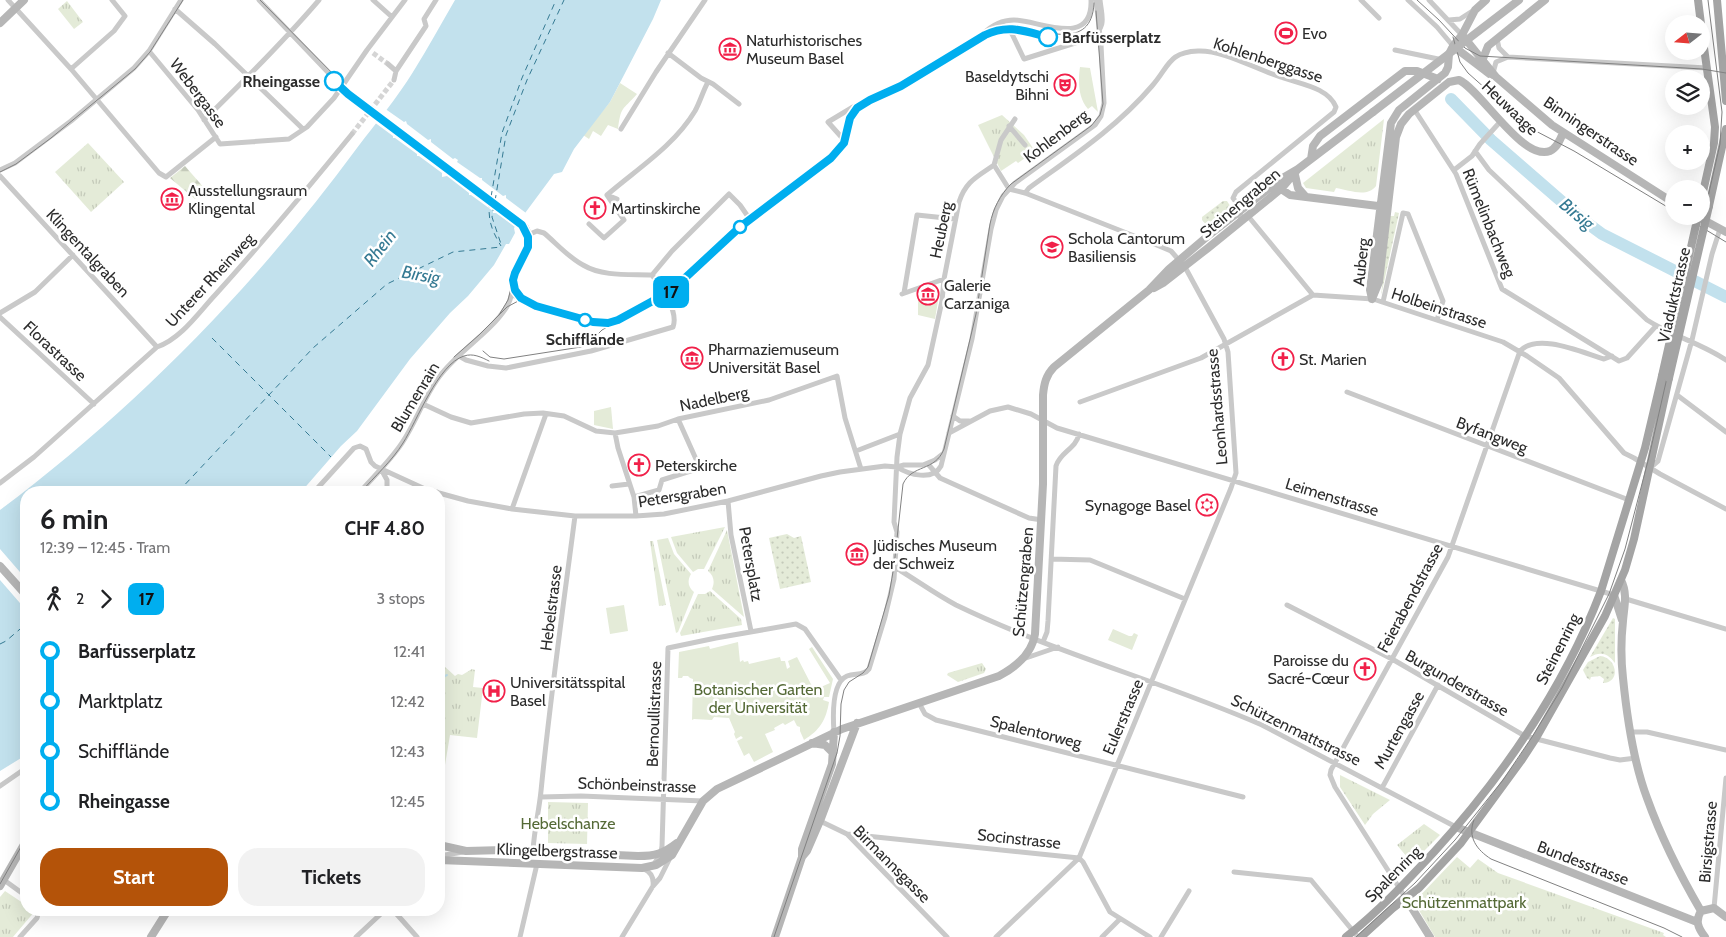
<!DOCTYPE html>
<meta charset="utf-8">
<style>
body{margin:0;font-family:Cabin,sans-serif;background:#f2f2f2;color:#202124;height:100vh;display:flex;flex-direction:column;font-size:19px;white-space:nowrap}
*{box-sizing:border-box;margin:0}
p{font-size:16px;color:#757577}
.icon{flex:none;width:28px;height:28px;fill:none;stroke:currentColor;stroke-width:2;stroke-linecap:round;stroke-linejoin:round}
.map{position:relative;flex:1;overflow:hidden}
.panel{position:absolute;left:20px;top:486px;width:425px;height:430px;display:flex;flex-direction:column;background:#fff;border-radius:20px;box-shadow:0 5px 20px #0002}
.panel>*{flex:none}
.badge{padding:0 10px;border-radius:8px;font-size:18px;line-height:32px}
.needle{width:32px;rotate:253deg}
.tools{position:absolute;left:1665px;top:15px;display:grid;gap:10px}
.tools a{display:grid;place-items:center;width:45px;height:45px;border-radius:50%;background:#fff;box-shadow:0 5px 20px #0002;font-size:25px}
.map>.badge{position:absolute;translate:-50% -50%;box-shadow:0 0 0 2px #fff}
.legs{display:flex;align-items:center;gap:8px;height:55px;padding:0 20px;font-size:16px}
.legs p{margin-inline-start:auto}
.head{display:flex;align-items:center;justify-content:space-between;height:85px;padding:0 20px}
h1{font-size:28px;font-weight:700;line-height:38px}
.action{display:flex;gap:10px;margin-top:auto;padding:10px 20px}
.action a{flex:1;height:58px;border-radius:20px;background:#b45309;color:#fff;font-size:20px;font-weight:700;line-height:58px;text-align:center}
.action a+a{background:#f2f2f2;color:#202124}
ul{padding:0 20px;list-style:none}
li{display:flex;align-items:center;gap:18px;height:50px;font-size:19px}
li i{display:grid;place-items:center;width:8px;height:100%;margin:0 6px;background:currentColor}
li i::after{content:'';width:12px;height:12px;margin:-6px;border:4px solid;border-radius:50%;background:#fff}
li p{margin-inline-start:auto}
li:first-child i{background:linear-gradient(#0000 50%,currentColor 0)}
li:last-child i{background:linear-gradient(currentColor 50%,#0000 0)}
.map>svg:first-child{display:block}
.grass{fill:url(#grass-dots)}
.forest{fill:url(#forest-firs)}
.park{fill:url(#park-tufts)}
.garden{fill:#e4ebd8}
.water{fill:#c2e1ed}
.pier{fill:#fff}
.lines{fill:none;stroke-linecap:round;stroke-linejoin:round}
.stream{stroke:#c2e1ed;stroke-width:2}
.river{stroke:#c2e1ed;stroke-width:12}
.ferry{stroke:#357a93;stroke-width:1;stroke-dasharray:6 5;stroke-linecap:butt}
.street-tunnel{stroke:#d5d5d5;stroke-width:5;stroke-dasharray:5 2.5;stroke-linecap:butt}
.street{stroke:#c9c9c9;stroke-width:5}
.secondary{stroke:#b6b6b6;stroke-width:8}
.primary{stroke:#a4a4a4;stroke-width:8}
.tram{stroke:#818181;stroke-width:1}
.street-bridge{stroke:#c9c9c9;stroke-width:5}
.secondary-bridge{stroke:#b6b6b6;stroke-width:8}
.primary-bridge{stroke:#a4a4a4;stroke-width:8}
.line-1-casing{stroke:#fff;stroke-width:11}
.line-1{stroke:#00aeef;stroke-width:8}
.stop-1-dot{fill:#fff;stroke:#00aeef;stroke-width:2.5}
.labels{text-anchor:middle;dominant-baseline:central;stroke-width:5;stroke-linejoin:round;paint-order:stroke}
.poi-label{font-size:16px;fill:#2c2c2c;stroke:#fff;text-anchor:start}
.stop-label{font-size:16px;font-weight:bold;fill:#2c2c2c;stroke:#fff;text-anchor:start}
.street-label{font-size:16px;fill:#2c2c2c;stroke:#fff}
.park-label{font-size:16px;fill:#556a37;stroke:#fff}
.water-label{font-size:18px;font-style:italic;fill:#357a93;stroke:#fff}
</style>
<div class="map">
<svg width="1726" height="937" viewBox="0 0 1726 937">
<defs>
<pattern id="grass-dots" width="8" height="8" patternUnits="userSpaceOnUse" patternTransform="scale(1.25)"><rect width="8" height="8" fill="#e4ebd8"/><path d="M2 2h.1M6 6h.1" fill="none" stroke="#c4caba" stroke-width="1.8" stroke-linecap="round"/></pattern>
<pattern id="forest-firs" width="22" height="20" patternUnits="userSpaceOnUse" patternTransform="scale(1.25)"><rect width="22" height="20" fill="#e4ebd8"/><path d="M5 1l3.5 6h-7zM16 11l3.5 6h-7z" fill="#c4caba"/></pattern>
<pattern id="park-tufts" width="24" height="20" patternUnits="userSpaceOnUse" patternTransform="scale(1.25)"><rect width="24" height="20" fill="#e4ebd8"/><path d="M3 7l-1-3M5 7V3M7 7l1-3M15 17l-1-3M17 17v-4M19 17l1-3" fill="none" stroke="#c4caba"/></pattern>
</defs>
<rect width="100%" height="100%" fill="#fff"/>
<path class="grass" d="M1223 201H1227L1232 209 1209 228 1202 220V217Z
M1395 212 1399 213 1381 296 1390 216H1394Z
M787 534 794 538 801 536 811 582 780 589 769 538Z
M1613 618 1615 619V663C1608 653 1600 651 1590 657Z
M1600 656C1616 657 1622 682 1603 683L1604 679 1600 676 1591 677 1590 680 1587 678 1583 670 1588 662Z"/>
<path class="forest" d="M185 166 205 189 195 199 170 178Z"/>
<path class="park" d="M67 1 83 22 74 29 58 9Z
M1002 115 1024 135 1035 151 1018 163 1016 161 1001 171 978 125Z
M1384 119 1376 186C1367 198 1349 190 1336 188L1334 192 1306 188 1303 183Z
M88 143 124 182 91 212 55 172Z
M725 527 704 569H698L693 572 677 553 671 537Z
M727 530 744 617 712 589C715 582 714 576 708 571Z
M668 538 674 554 691 574C687 581 688 587 694 592L678 632 676 633 657 540Z
M650 541H653L666 605 659 606Z
M710 591 741 619 742 625 681 636 680 633 698 594H705Z
M982 663 986 669 984 673 958 682 947 675 948 673Z
M439 664 443 665 455 676 458 674 462 675 472 669 475 670 473 687 483 688 477 738 450 735 439 801Z
M1340 775 1390 800 1373 814 1365 825 1340 787Z
M548 802 588 803 587 844 548 843Z
M1424 824 1440 835 1412 863 1397 845Z
M1457 857 1470 868 1478 859 1498 873 1664 933 1663 935 1666 937H1435L1414 902Z
M5 891 26 905V910L35 911 13 937H0V897Z"/>
<path class="garden" d="M1080 67 1090 68 1098 112 1092 106 1088 109C1078 98 1078 80 1080 67Z
M620 83 637 94C622 111 621 106 618 129L608 125 601 136 593 131 589 139 583 135 610 102Z
M918 298 938 301 935 319 918 315Z
M611 407 613 429 594 425V411Z
M624 605 628 631 610 634 606 608Z
M1113 629 1129 636H1132L1134 633 1138 635 1132 650 1108 640Z
M738 642 740 662 743 660 744 662 748 661 749 664 780 657 781 661H785L787 669 790 667 788 661 797 657 814 690 830 683 809 649 812 647 833 679 829 697H824L823 700 829 702C826 720 820 730 804 740L800 731V727L797 726 794 720 785 725 783 723 774 728 775 730 765 734 773 752 754 762 749 753 744 756 737 741 743 738 741 736 736 739 734 734 735 732 729 718 714 717 712 720 694 719 692 720 693 679 690 678 688 676H683L682 678H678L679 652 709 646 710 649Z"/>
<path class="water" d="M455 0H661L653 19 610 102 574 149 562 172 554 174 514 228 515 233 509 244H506L494 265 468 296 450 313 410 359 357 431 341 446 301 492H26V755L0 771V510C136 408 257 284 357 148 376 123 397 98 413 72 428 48 441 24 455 0Z"/>
<path class="pier" d="M384 108 404 122 406 121 407 124 428 140 431 139V142L453 159 455 158 458 160 457 162 480 178H482V180L503 196 506 195V198L526 213 515 227 496 213H493V211L471 195H469V193L447 176 442 177V173L419 156H417V154L395 138H393V136L374 122Z
M0 549 26 579V610L0 580Z"/>
<g class="lines">
<path class="stream" d="M439 679 447 675"/>
<path class="river" d="M1451 99 1491 140 1583 220 1602 234 1726 297"/>
<path class="ferry" d="M491 197 502 133 522 78 556 0
M490 201C487 219 492 231 501 246
M495 201 506 135 527 80 564 0
M494 205 492 217 502 247
M212 338 331 457
M178 492 313 348 387 284 453 252 501 247
M0 644 6 641 26 624"/>
<path class="street-tunnel" d="M373 53 388 64
M352 134 394 80"/>
<path class="street" d="M8 0 71 69 159 173 166 177 216 137
M259 0 342 87 368 108
M373 0 392 17
M1361 0 1379 18
M1408 0 1437 27 1453 46
M1429 0 1462 35
M175 9 215 44 303 129
M1449 20 1460 19 1474 10
M983 34 1009 31 1012 34 1024 59 1091 38C1107 26 1102 18 1100 0
M1497 39 1499 48 1508 57
M1395 50 1443 60
M149 51 198 110 220 144 289 139 307 127 334 98 367 50 405 0
M668 53 701 78 713 84 739 104
M388 64 396 71
M71 69 114 31 125 16 112 0
M1493 73 1496 62 1508 57 1707 68
M394 80 396 71 426 26 424 19 436 0
M1414 109 1456 174 1502 289 1619 361 1627 358 1656 326
M204 120C244 81 283 42 319 0
M1009 126 1025 145
M621 129 656 72 705 0
M844 140 828 122 853 107 904 83 983 34C991 26 1001 20 1014 20 1038 20 1093 49 1091 0
M1475 151 1489 170 1647 320C1672 336 1701 343 1726 360
M0 170 15 163 71 121 134 68 149 51 181 0
M1454 170 1472 156 1480 144 1500 122
M0 176 157 347
M1009 189 994 165 1001 140 1015 119
M1025 193 1029 188C1073 156 1116 128 1152 86 1169 67 1168 52 1198 51 1224 50 1255 69 1281 77 1299 84 1328 87 1336 107L1334 112 1236 192 1233 198 1241 209 1240 222
M607 195C637 169 674 146 695 111 700 102 703 91 708 82
M607 195 617 199
M1248 216 1313 295
M589 224 604 238 624 220 607 195
M530 234 537 231 544 233C556 243 568 257 583 265 603 277 630 274 652 275
M652 275 672 251 729 194 740 205 749 218 819 167 834 153 844 140 848 119 855 107
M904 293 917 215 955 219
M902 294 944 279
M512 295C535 304 590 325 614 320 632 316 650 303 666 293
M1383 302 1403 213 1408 214 1443 301 1437 320
M0 313 35 292 73 255
M0 317 94 404
M459 356 466 360 488 366 506 368 591 351 673 327C679 311 661 287 652 275
M1347 392 1629 500
M1677 395 1726 432
M1080 402 1201 358 1313 295 1373 299 1503 342 1527 356 1559 378 1624 453 1634 458 1660 474 1726 509
M423 404 451 417 471 423 524 414 543 413 564 416 596 431 615 433 658 426 678 419 769 400 837 376 845 418 861 469
M953 416 960 421H969
M615 433 618 448 634 497
M949 433 990 411 1008 407 1031 414 1057 428 1614 595
M856 451 900 434
M928 464 940 478 1029 518 1042 520
M897 467C909 475 933 481 941 466L972 339 991 229 996 210 1003 196 1015 183 1095 125 1101 116 1104 103 1101 45 1096 0
M1650 468 1658 461 1692 340 1712 254 1720 229
M381 469 387 480V492
M0 483 34 457 157 347C181 339 199 312 216 294 263 242 308 188 352 134
M612 486 629 484
M314 492 354 448 360 446 366 449 371 462 375 466 425 489 437 492
M360 492C374 476 390 461 402 443 416 422 424 397 439 377 458 351 488 335 506 308 514 297 512 281 519 269 526 253 537 240 524 224
M439 493 468 501 512 509 575 516H636L664 514 728 501 821 476 840 472 885 466 897 467 904 465H923L935 460 944 453
M728 501 731 535 751 631
M512 509 546 414
M636 516 634 497 659 490 662 480 700 468 678 419
M1051 559 1090 560 1185 599
M895 566 901 571C919 582 937 595 956 605 1055 653 1161 681 1262 725L1456 827
M1626 599 1726 629
M1287 605 1392 659 1525 736 1610 758 1620 760 1636 758
M1043 642 1047 632 1048 621 1056 466C1060 452 1076 449 1079 434
M1023 659 1058 647
M919 703 925 714 936 720 1243 797
M834 732C833 718 831 683 847 676 855 673 864 676 869 669L885 617 894 579 897 532 894 522 897 457 900 434 910 398 928 365 942 301 944 279 959 202C966 181 977 177 994 165
M1631 732H1647L1726 750
M0 786 26 768
M1382 788 1438 685
M541 797 581 796 703 801
M818 820 847 834 947 937
M847 834 1079 858 1083 862 1110 912 1150 937
M533 851C534 831 539 811 541 791 550 699 563 608 575 516
M439 856 463 852
M654 864 661 853 662 846 668 648 716 638 796 624 805 629 841 680
M644 869C651 872 654 878 653 886
M1234 872 1311 880 1358 937
M4 880 26 896
M1405 897 1335 787 1330 775 1331 770 1448 557 1520 351C1538 332 1583 353 1604 359L1612 356
M1714 908 1726 778
M393 910 417 937
M20 937 37 918 39 910
M356 937 385 910
M520 937 537 864
M622 937 653 886 660 878 671 856
M996 937 1079 858 1231 488 1236 473 1228 352 1224 339 1185 267 1171 251 1152 243 1025 193 1009 189
M1102 937 1120 919
M1161 937 1189 891"/>
<path class="secondary" d="M0 23 24 0
M1463 36 1496 77 1552 125 1674 203
M1453 46 1491 75
M1482 61 1488 46 1545 0
M1311 159 1313 146 1320 136 1405 71H1417L1438 79
M1295 175 1298 188 1305 196
M1281 185 1284 191 1290 195 1386 207
M1700 218 1726 232
M1154 288 1163 283 1208 248 1282 188 1298 169 1373 112
M1372 299 1379 282 1396 137 1401 124 1409 114 1449 82 1459 80C1481 90 1523 162 1550 151 1557 148 1560 140 1563 133
M1372 299 1370 290 1391 123 1399 110 1445 73 1448 67 1449 54 1453 46 1462 35 1475 10 1486 0
M0 566 26 595
M1621 580C1628 594 1624 607 1623 621 1621 639 1621 660 1623 678 1627 718 1633 761 1647 798 1661 837 1680 875 1701 911
M1614 595 1622 620
M812 743 825 745 833 753
M1456 827 1697 922
M439 845 466 851 504 850 638 856C655 856 663 854 677 843
M802 857 807 851 820 821 857 723
M439 860 642 868 656 865 672 855 703 801 717 789 842 729 999 676C1016 667 1032 653 1035 634L1043 484V395C1044 384 1046 375 1054 367L1149 290 1169 269 1209 235 1281 179 1298 169
M0 886 26 841
M1405 897 1430 937
M151 937 168 910
M775 937 802 857V849L832 764 834 732
M1705 937C1698 928 1695 921 1701 911L1714 908 1726 917"/>
<path class="primary" d="M1698 0 1701 24
M1717 0 1726 101
M1701 26 1715 127 1714 143 1701 201
M1709 206 1726 129
M1346 937C1378 912 1406 882 1434 852 1503 776 1564 688 1601 591L1645 448 1662 376
M1361 937 1393 908 1419 888 1461 843 1521 761 1536 738 1605 616 1625 570 1634 539 1669 378"/>
<path class="tram" d="M260 0 350 91 527 224C544 253 502 275 522 294 531 304 552 306 564 310 577 314 591 320 605 319 617 319 626 313 637 308 649 301 661 296 672 287 699 265 720 238 747 217 776 194 812 175 837 148 848 136 841 118 854 107 868 95 888 90 905 81 935 65 962 44 992 28 999 26 1005 25 1012 26 1041 29 1092 53 1094 3
M1417 0 1439 20 1465 48 1480 56 1702 69 1726 73
M1453 37 1460 62 1468 73 1530 128 1574 151 1674 211
M0 172 16 164 51 138 135 69 150 52 183 0
M1683 216 1726 242
M499 315 508 300 514 276
M483 351 490 357 504 359 581 347 589 343 602 330 618 321
M454 357 479 335 507 307 520 300 532 301
M361 492C375 476 392 461 403 443 417 421 438 364 464 356 473 353 481 357 489 361
M1474 820C1467 837 1477 850 1491 859L1664 928 1682 937
M0 884 26 838
M774 937 837 753 840 736 841 704 844 690 849 682 863 673 868 667 889 595 894 566 903 484C912 464 935 472 944 449L976 314 990 224C993 209 1000 195 1011 184L1091 126 1100 115 1103 104 1096 11
M1356 937 1415 883 1455 840 1503 780 1532 737 1562 688 1609 594 1625 549 1649 457 1720 144 1722 112 1708 0"/>
<path class="street-bridge" d="M368 108 524 224"/>
<path class="secondary-bridge" d="M1373 112 1519 0"/>
<path class="primary-bridge" d="M1662 376 1698 216
M1669 378 1709 206"/>
</g>
<g class="lines">
<g class="line-1-casing">
<path id="line-1" d="M334 81 348 94 522 225 528 237V247L515 273 513 280 515 290 521 298 536 306 593 322 608 323 618 320 671 291 740 227 831 158 844 143 850 118 857 108 870 100 901 86 985 35C1008 24 1024 31 1048 37"/>
</g>
<use href="#line-1" class="line-1"/>
</g>
<defs>
<g id="stadium-ring" transform="scale(1.125)"><circle r="9.5" fill="#fff" stroke="#f12049" stroke-width="1.5"/><path d="M0-5a6.5 5 0 1 0 0 10a6.5 5 0 1 0 0-10ZM-3.5-1.8h7v3.6h-7Z" fill="#f12049"/></g>
<g id="museum-ring" transform="scale(1.125)"><circle r="9.5" fill="#fff" stroke="#f12049" stroke-width="1.5"/><path d="M0-6L6-3V-2H-6V-3ZM-5-1h2V3h-2ZM-1-1h2V3h-2ZM3-1h2V3H3ZM-6 4H6V6H-6Z" fill="#f12049"/></g>
<g id="theatre-ring" transform="scale(1.125)"><circle r="9.5" fill="#fff" stroke="#f12049" stroke-width="1.5"/><path d="M-5-5.5Q0-4 5-5.5V0Q5 5 0 6Q-5 5-5 0ZM-3.3-2.5H-1v1.5H-3.3ZM1-2.5H3.3v1.5H1ZM-2.8 1Q0 5.5 2.8 1Z" fill="#f12049"/></g>
<g id="church-ring" transform="scale(1.125)"><circle r="9.5" fill="#fff" stroke="#f12049" stroke-width="1.5"/><path d="M-1.2-6h2.4v3.5h3.3v2.4h-3.3V6h-2.4V-.1h-3.3v-2.4h3.3Z" fill="#f12049"/></g>
<g id="university-ring" transform="scale(1.125)"><circle r="9.5" fill="#fff" stroke="#f12049" stroke-width="1.5"/><path d="M0-5L7-2L0 1L-7-2ZM-4 1L0 2.5L4 1V4Q0 6-4 4Z" fill="#f12049"/></g>
<g id="synagogue-ring" transform="scale(1.125)"><circle r="9.5" fill="#fff" stroke="#f12049" stroke-width="1.5"/><path d="M0-6.5L5.6 3.2H-5.6ZM0 6.5L5.6-3.2H-5.6Z" fill="#f12049"/></g>
<g id="hospital-ring" transform="scale(1.125)"><circle r="9.5" fill="#fff" stroke="#f12049" stroke-width="1.5"/><path d="M-5-5h3v3.5h4V-5h3V5h-3V1.5h-4V5h-3Z" fill="#f12049"/></g>
</defs>
<g fill-rule="evenodd">
<use href="#stadium-ring" x="1286" y="33"/>
<use href="#museum-ring" x="730" y="49"/>
<use href="#theatre-ring" x="1065" y="85"/>
<use href="#museum-ring" x="172" y="199"/>
<use href="#church-ring" x="595" y="208"/>
<use href="#university-ring" x="1052" y="247"/>
<use href="#museum-ring" x="928" y="294"/>
<use href="#museum-ring" x="692" y="358"/>
<use href="#church-ring" x="1283" y="359"/>
<use href="#church-ring" x="639" y="465"/>
<use href="#synagogue-ring" x="1207" y="505"/>
<use href="#museum-ring" x="857" y="554"/>
<use href="#church-ring" x="1365" y="669"/>
<use href="#hospital-ring" x="494" y="691"/>
</g>
<g class="stop-1-dot">
<circle cx="1048" cy="37" r="9"/>
<circle cx="334" cy="81" r="9"/>
<circle cx="740" cy="227" r="6"/>
<circle cx="585" cy="320" r="6"/>
</g>
<g class="labels">
<g class="poi-label">
<text x="1302" y="33">Evo</text>
<text x="746" y="40">Naturhistorisches<tspan x="746" dy="18">Museum Basel</tspan></text>
<text x="1049" y="76" text-anchor="end">Baseldytschi<tspan x="1049" dy="18">Bihni</tspan></text>
<text x="188" y="190">Ausstellungsraum<tspan x="188" dy="18">Klingental</tspan></text>
<text x="611" y="208">Martinskirche</text>
<text x="1068" y="238">Schola Cantorum<tspan x="1068" dy="18">Basiliensis</tspan></text>
<text x="944" y="285">Galerie<tspan x="944" dy="18">Carzaniga</tspan></text>
<text x="708" y="349">Pharmaziemuseum<tspan x="708" dy="18">Universität Basel</tspan></text>
<text x="1299" y="359">St. Marien</text>
<text x="655" y="465">Peterskirche</text>
<text x="1191" y="505" text-anchor="end">Synagoge Basel</text>
<text x="873" y="545">Jüdisches Museum<tspan x="873" dy="18">der Schweiz</tspan></text>
<text x="1349" y="660" text-anchor="end">Paroisse du<tspan x="1349" dy="18">Sacré-Cœur</tspan></text>
<text x="510" y="682">Universitätsspital<tspan x="510" dy="18">Basel</tspan></text>
</g>
<g class="stop-label">
<text x="1062" y="37">Barfüsserplatz</text>
<text x="320" y="81" text-anchor="end">Rheingasse</text>
<text x="585" y="339" text-anchor="middle">Schifflände</text>
</g>
<g class="street-label">
<text transform="translate(1268 60) rotate(18)">Kohlenberggasse</text>
<text transform="translate(198 93) rotate(53)">Webergasse</text>
<text transform="translate(1510 108) rotate(44)">Heuwaage</text>
<text transform="translate(1591 131) rotate(34)">Binningerstrasse</text>
<text transform="translate(1056 136) rotate(-37)">Kohlenberg</text>
<text transform="translate(1240 203) rotate(-40)">Steinengraben</text>
<text transform="translate(1489 223) rotate(68)">Rümelinbachweg</text>
<text transform="translate(941 230) rotate(-78)">Heuberg</text>
<text transform="translate(88 253) rotate(47)">Klingentalgraben</text>
<text transform="translate(1361 262) rotate(-84)">Auberg</text>
<text transform="translate(210 280) rotate(-47)">Unterer Rheinweg</text>
<text transform="translate(1674 295) rotate(-77)">Viaduktstrasse</text>
<text transform="translate(1439 308) rotate(18)">Holbeinstrasse</text>
<text transform="translate(55 351) rotate(43)">Florastrasse</text>
<text transform="translate(415 397) rotate(-59)">Blumenrain</text>
<text transform="translate(714 399) rotate(-12)">Nadelberg</text>
<text transform="translate(1217 407) rotate(-95)">Leonhardsstrasse</text>
<text transform="translate(1492 435) rotate(21)">Byfangweg</text>
<text transform="translate(682 495) rotate(-9)">Petersgraben</text>
<text transform="translate(1332 497) rotate(17)">Leimenstrasse</text>
<text transform="translate(751 564) rotate(80)">Petersplatz</text>
<text transform="translate(1023 582) rotate(-85)">Schützengraben</text>
<text transform="translate(1410 598) rotate(-62)">Feierabendstrasse</text>
<text transform="translate(551 608) rotate(-83)">Hebelstrasse</text>
<text transform="translate(1558 649) rotate(-63)">Steinenring</text>
<text transform="translate(1457 683) rotate(30)">Burgunderstrasse</text>
<text transform="translate(654 714) rotate(-88)">Bernoullistrasse</text>
<text transform="translate(1123 717) rotate(-67)">Eulerstrasse</text>
<text transform="translate(1296 730) rotate(26)">Schützenmattstrasse</text>
<text transform="translate(1399 730) rotate(-61)">Murtengasse</text>
<text transform="translate(1036 732) rotate(14)">Spalentorweg</text>
<text transform="translate(637 785) rotate(2)">Schönbeinstrasse</text>
<text transform="translate(1019 839) rotate(6)">Socinstrasse</text>
<text transform="translate(1708 842) rotate(-85)">Birsigstrasse</text>
<text transform="translate(557 851) rotate(2)">Klingelbergstrasse</text>
<text transform="translate(1583 863) rotate(21)">Bundesstrasse</text>
<text transform="translate(892 864) rotate(45)">Birmannsgasse</text>
<text transform="translate(1393 874) rotate(-45)">Spalenring</text>
</g>
<g class="park-label">
<text x="758" y="689">Botanischer Garten<tspan x="758" dy="18">der Universität</tspan></text>
<text x="568" y="823">Hebelschanze</text>
<text x="1464" y="902">Schützenmattpark</text>
</g>
<g class="water-label">
<text transform="translate(1577 214) rotate(39)">Birsig</text>
<text transform="translate(380 248) rotate(-52)">Rhein</text>
<text transform="translate(421 275) rotate(10)">Birsig</text>
</g>
</g>
</svg>
<div class="tools">
<a><svg class="needle" viewBox="-14 -14 28 28"><path d="M0-13l5 13h-10z" fill="#e53935"/><path d="M0 13l5-13h-10z" fill="#757577"/></svg></a>
<a><svg class="icon" aria-label="layers" viewBox="0 0 24 24"><path d="M12 4l9 5-9 5-9-5zM3 14l9 5 9-5"/></svg></a>
<a>+</a>
<a>−</a>
</div>
<b class="badge" style="left:671px;top:292px;background:#00aeef;color:#111">17</b>
<section class="panel">
<div class="head"><div><h1>6 min</h1><p>12:39 – 12:45 · Tram</p></div><b>CHF 4.80</b></div>
<div class="legs"><svg class="icon" aria-label="walk" viewBox="0 0 24 24"><circle cx="13" cy="4" r="2"/><path d="M13 8l-2 6 4 7M11 14l-3 7M7 12l3-4h3l4 4"/></svg>2<svg class="icon" aria-label="forward" viewBox="0 0 24 24"><path d="M9 5l7 7-7 7"/></svg><b class="badge" style="background:#00aeef;color:#111">17</b><p>3 stops</p></div>
<ul>
<li><i style="color:#00aeef"></i><b>Barfüsserplatz</b><p>12:41</p></li>
<li><i style="color:#00aeef"></i><span>Marktplatz</span><p>12:42</p></li>
<li><i style="color:#00aeef"></i><span>Schifflände</span><p>12:43</p></li>
<li><i style="color:#00aeef"></i><b>Rheingasse</b><p>12:45</p></li>
</ul>
<div class="action"><a>Start</a><a>Tickets</a></div>
</section>
</div>
